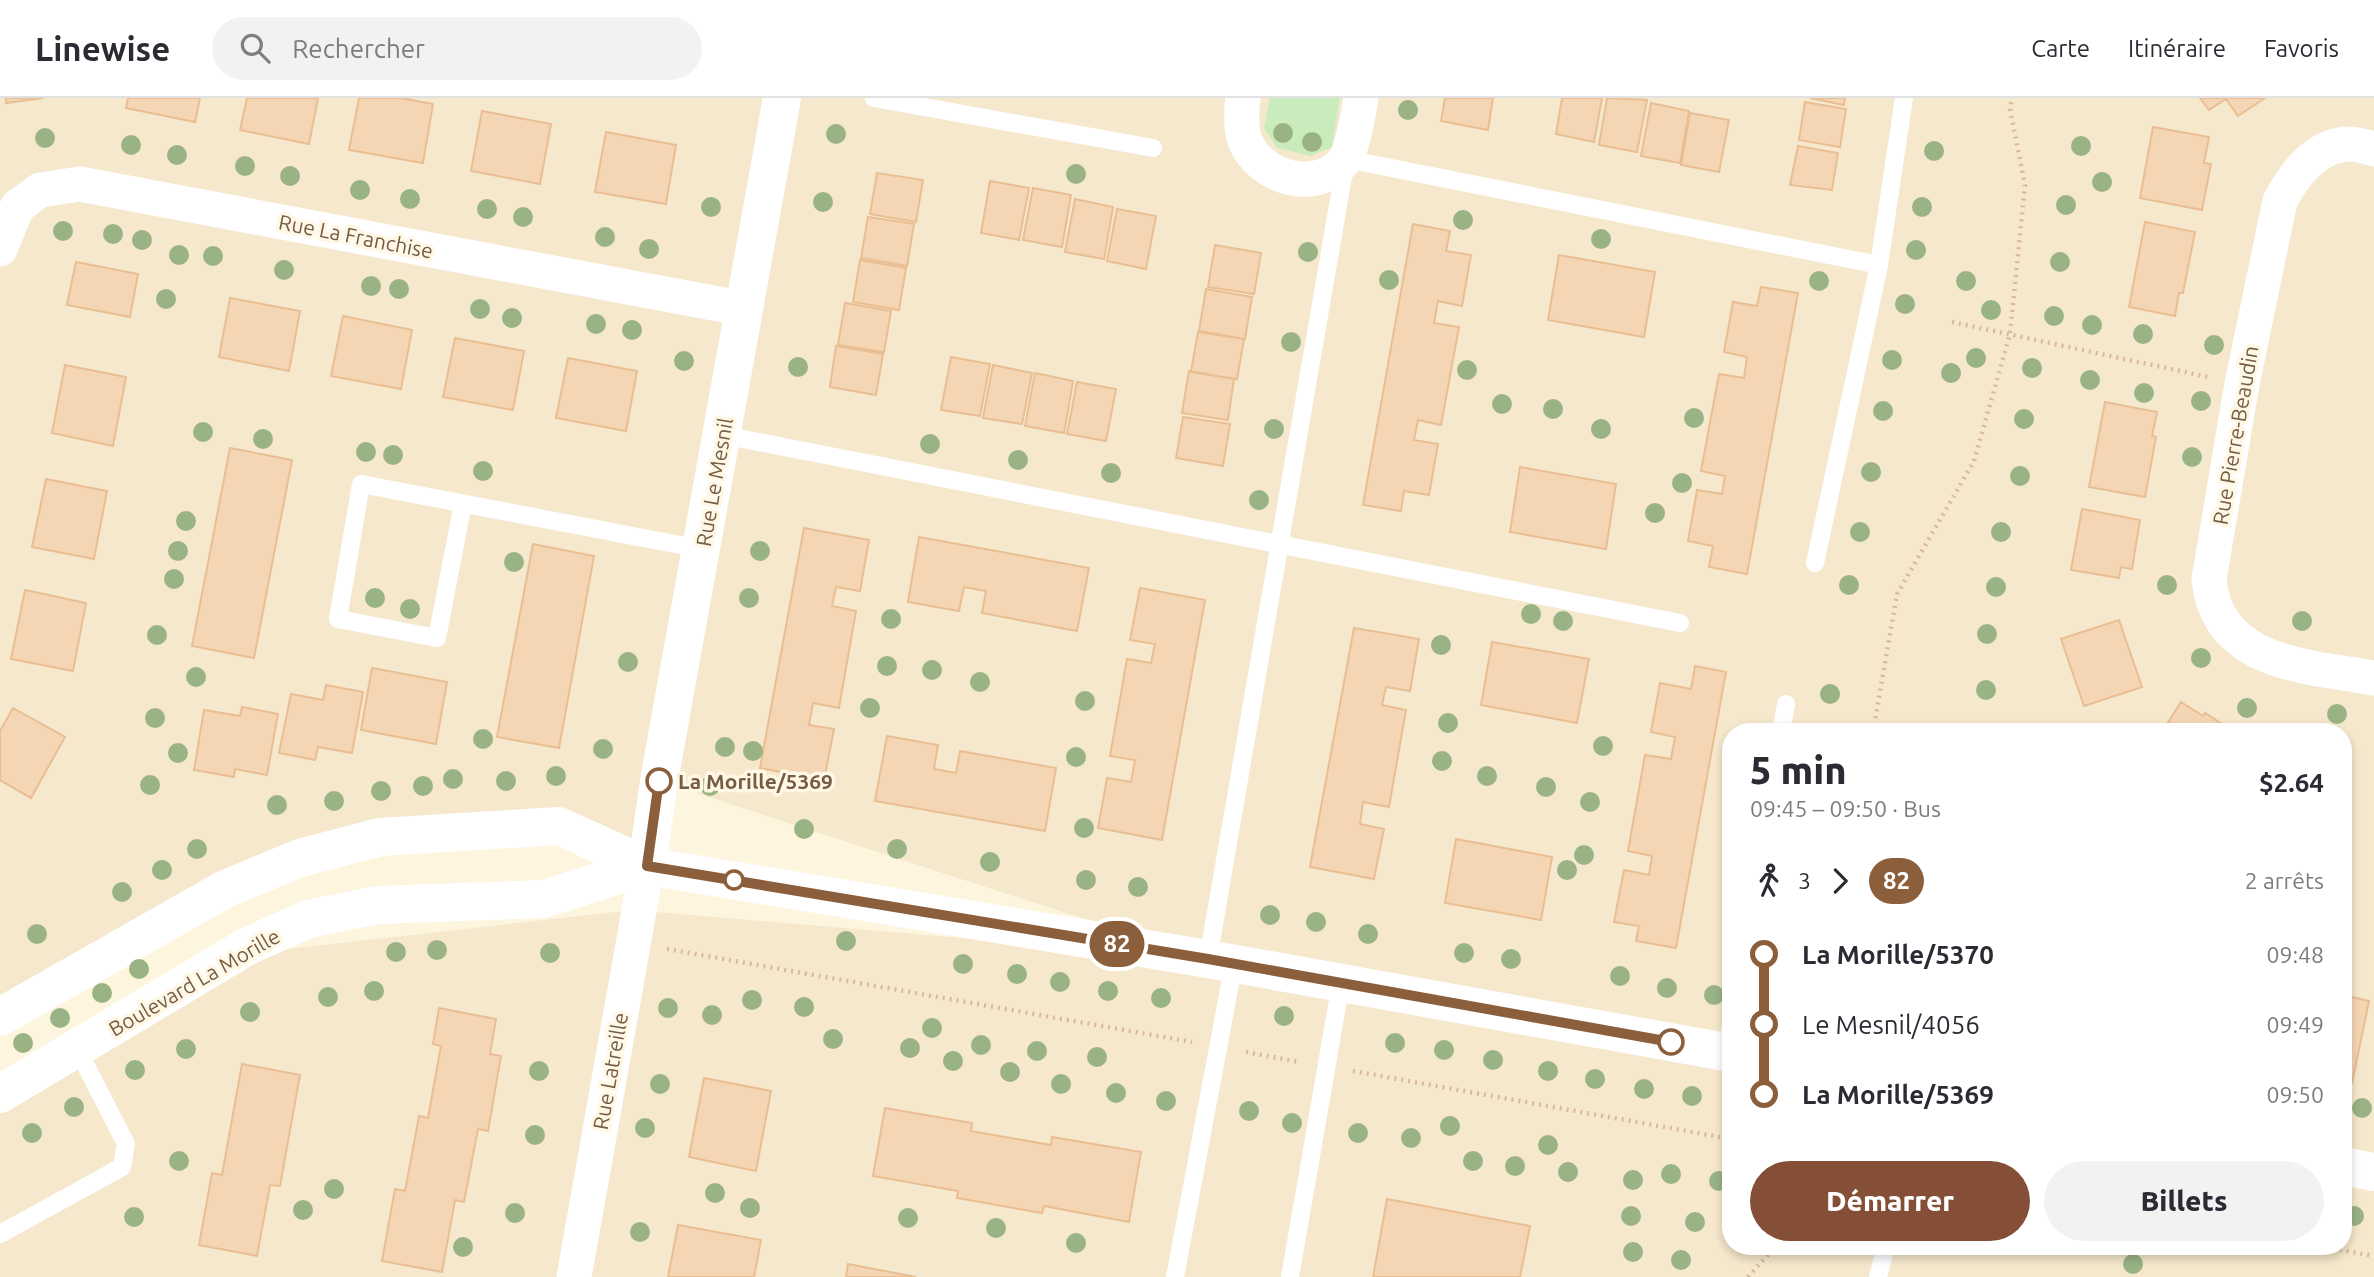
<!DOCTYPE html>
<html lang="fr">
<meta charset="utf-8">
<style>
body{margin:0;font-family:Ubuntu,sans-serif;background:#f2f2f3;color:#2b2b33;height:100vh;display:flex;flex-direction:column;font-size:26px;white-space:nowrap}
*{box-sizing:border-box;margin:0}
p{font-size:23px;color:#7c7c81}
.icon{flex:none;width:38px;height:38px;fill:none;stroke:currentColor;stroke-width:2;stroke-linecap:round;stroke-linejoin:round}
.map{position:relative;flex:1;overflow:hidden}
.side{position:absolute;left:1722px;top:625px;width:630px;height:532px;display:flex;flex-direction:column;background:#fff;border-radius:28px;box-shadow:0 4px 10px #0003}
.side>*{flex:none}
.badge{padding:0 14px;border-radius:23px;font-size:24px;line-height:46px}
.map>.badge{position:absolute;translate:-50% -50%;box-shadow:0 0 0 4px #fff}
.legs{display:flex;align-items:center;gap:10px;height:77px;padding:0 28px;font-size:23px}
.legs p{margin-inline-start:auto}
.overview{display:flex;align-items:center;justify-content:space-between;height:119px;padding:0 28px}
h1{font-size:38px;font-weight:800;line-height:52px}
.primary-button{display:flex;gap:14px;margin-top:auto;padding:14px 28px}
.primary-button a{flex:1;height:80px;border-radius:42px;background:#854e36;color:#fff;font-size:28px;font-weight:800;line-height:80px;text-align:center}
.primary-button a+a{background:#f2f2f3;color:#2b2b33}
ul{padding:0 28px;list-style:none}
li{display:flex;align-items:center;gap:24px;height:70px;font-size:26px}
li i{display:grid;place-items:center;width:10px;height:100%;margin:0 9px;background:currentColor}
li i::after{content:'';width:18px;height:18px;margin:-9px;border:5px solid;border-radius:50%;background:#fff}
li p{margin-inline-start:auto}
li:first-child i{background:linear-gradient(#0000 50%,currentColor 0)}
li:last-child i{background:linear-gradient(currentColor 50%,#0000 0)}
header{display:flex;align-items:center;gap:42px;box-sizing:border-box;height:98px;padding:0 35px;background:#fff;border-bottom:2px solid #e1e1e2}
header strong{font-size:33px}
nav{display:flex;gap:38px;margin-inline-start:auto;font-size:24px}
.search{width:490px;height:63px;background:#f2f2f3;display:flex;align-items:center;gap:18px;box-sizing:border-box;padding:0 24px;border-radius:38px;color:#7c7c81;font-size:26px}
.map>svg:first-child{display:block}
.residential{fill:#f6e8cc;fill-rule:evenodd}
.green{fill:#caecbd}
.building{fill:#f5d6b4;stroke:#e9be93;stroke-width:2}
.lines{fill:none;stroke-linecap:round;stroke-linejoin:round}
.path{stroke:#dab998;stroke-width:4.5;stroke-dasharray:2 5;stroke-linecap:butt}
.service{stroke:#fff;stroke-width:18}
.minor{stroke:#fff;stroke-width:35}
.tertiary{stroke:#fff;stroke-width:38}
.tree{fill:#9ab385}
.line-1-casing{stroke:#fff;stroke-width:16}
.line-1{stroke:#8b5e3c;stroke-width:10}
.stop-1-dot{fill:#fff;stroke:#8b5e3c;stroke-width:3.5}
.labels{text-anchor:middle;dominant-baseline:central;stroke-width:7;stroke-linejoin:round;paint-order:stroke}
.street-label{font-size:21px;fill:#765c45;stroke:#fff8e6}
.stop-label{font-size:21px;font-weight:bold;fill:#765c45;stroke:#fff8e6;text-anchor:start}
</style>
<header>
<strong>Linewise</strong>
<div class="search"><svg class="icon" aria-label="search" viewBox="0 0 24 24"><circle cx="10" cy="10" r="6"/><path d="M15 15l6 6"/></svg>Rechercher</div>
<nav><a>Carte</a><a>Itinéraire</a><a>Favoris</a></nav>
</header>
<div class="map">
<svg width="2374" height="1179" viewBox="0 0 2374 1179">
<rect width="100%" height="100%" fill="#fef5df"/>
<path class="residential" d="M0 0H2374V1179H0V1002L252 855 633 812 1208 861 659 683 647 768 559 728 300 760 0 919ZM1731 634H2343V1148H1731Z"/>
<path class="green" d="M1270 0H1340L1332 49 1311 58 1277 50 1264 30Z"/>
<path class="building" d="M6 0H43L6 5Z
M128 0H200L195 24 126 10Z
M247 0H318L309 46 240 32Z
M359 0H401L433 6 423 65 349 52Z
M1445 0H1493L1488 32 1441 23Z
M1562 0H1602L1594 44 1556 36Z
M1607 0 1647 2 1637 54 1599 47Z
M1810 0H1845L1844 7Z
M2200 0H2265L2238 18 2226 1 2209 12Z
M1805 4 1846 11 1840 49 1799 42Z
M1651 5 1689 13 1680 65 1641 58Z
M482 13 551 26 540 86 471 73Z
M1690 15 1729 22 1719 74 1681 67Z
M2153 29 2209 39 2204 65 2211 66 2202 112 2140 100Z
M606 34 676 47 666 106 595 94Z
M1798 48 1838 55 1832 92 1790 87Z
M877 75 923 82 916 124 870 116Z
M990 83 1029 90 1019 142 981 135Z
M1033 90 1071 97 1062 149 1023 142Z
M1075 101 1113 109 1104 161 1065 154Z
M1117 111 1156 118 1146 171 1107 163Z
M868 119 914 126 907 168 861 160Z
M2145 124 2195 134 2183 195H2179L2175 218 2129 209Z
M1413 126 1450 133 1446 153 1471 157 1462 208 1438 203 1434 225 1459 229 1441 327 1418 322 1414 342 1438 346 1429 397 1404 393 1401 413 1363 407Z
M1215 147 1261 155 1254 196 1208 189Z
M1559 157 1655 174 1644 239 1548 222Z
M860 162 906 170 899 212 853 204Z
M76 164 138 176 130 219 67 207Z
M1761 189 1798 195 1747 476 1709 469 1713 448 1688 443 1697 392 1722 396 1725 378 1701 373 1719 276 1744 280 1747 259 1724 254 1733 204 1757 208Z
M1206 191 1252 199 1245 241 1199 233Z
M230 200 300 213 289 273 219 259Z
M845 205 891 213 884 254 838 247Z
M343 218 412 232 401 291 331 278Z
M1198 234 1244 241 1237 281 1191 274Z
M455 240 524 253 513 312 443 299Z
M836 248 883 256 876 297 830 289Z
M951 259 990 266 980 318 941 312Z
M568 260 637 273 626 333 556 320Z
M65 267 126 279 113 348 52 335Z
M993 267 1032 275 1022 326 983 320Z
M1189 273 1234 281 1228 322 1182 315Z
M1035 275 1073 283 1064 335 1025 328Z
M1077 284 1116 291 1106 343 1067 336Z
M2105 304 2157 314 2152 338 2156 339 2145 399 2089 389Z
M1183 319 1230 326 1223 368 1176 360Z
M230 350 292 362 254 560 192 548Z
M1520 369 1616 386 1606 451 1510 434Z
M46 381 107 393 94 461 32 449Z
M2082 411 2140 422 2132 471 2121 469 2119 480 2071 472Z
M804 430 869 442 860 493 836 489 832 508 856 513 839 610 813 605 809 627 834 631 824 682 760 670Z
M919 439 1089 470 1077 533 982 515 986 493 964 489 959 513 908 504Z
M533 446 594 458 559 650 497 639Z
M1140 490 1205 502 1162 742 1098 730 1107 680 1131 684 1135 662 1110 658 1127 561 1151 565 1155 546 1130 542Z
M25 492 86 505 73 573 11 561Z
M2119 522 2142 589 2084 608 2061 541Z
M1354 530 1419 541 1410 593 1386 589 1382 607 1406 612 1389 709 1363 704 1360 726 1384 731 1374 781 1310 769Z
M1492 544 1589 561 1577 625 1481 607Z
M1695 568 1726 574 1676 850 1636 843 1639 828 1614 824 1624 772 1649 777 1652 758 1628 753 1645 657 1671 661 1675 639 1651 634 1660 585 1691 591Z
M372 570 447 584 436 646 361 632Z
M326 587 363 594 352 655 318 649 315 662 279 655 291 596 323 602Z
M2181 604 2203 618 2205 615 2234 634H2162Z
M242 609 278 616 267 677 235 671 234 679 194 672 204 612 240 618Z
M13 610 65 639 31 700 0 682V633Z
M887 638 938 647 934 671 956 675 960 653 1056 670 1045 733 875 703Z
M1456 741 1552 759 1541 822 1445 805Z
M2343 897 2369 903 2352 985 2343 984Z
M439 910 496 921 490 956 501 958 488 1033 478 1031 464 1104 455 1102 442 1174 382 1163 395 1091 405 1093 419 1018 428 1020 441 948 433 946Z
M242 966 300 977 280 1088 270 1087 257 1158 199 1147 212 1075 222 1077Z
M704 980 771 993 756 1073 689 1059Z
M885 1010 972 1025 971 1033 1051 1047 1052 1039 1141 1054 1129 1124 1044 1108 1042 1115 957 1100 958 1093 873 1078Z
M1387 1101 1530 1128 1520 1179H1373Z
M678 1127 761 1142 754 1179H668Z
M848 1166 916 1179H846Z"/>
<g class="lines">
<path class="path" d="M1952 224 2208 279
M1873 634 1897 496 1974 363 2010 236 2025 87 2010 11 2012 0
M667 851 1192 944
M1246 954 1299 964
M1353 973 1731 1041
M2319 1148 2374 1158
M1748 1179 1776 1148"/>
<path class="service" d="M874 0 1153 50
M723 337 1680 525
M463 405 437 540 338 521 361 386 701 451
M1815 465 1879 167 1904 0
M1781 634 1786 606
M1208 861 1346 61 1879 167
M1726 954 1731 927
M0 1136 122 1069 126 1046 78 952
M1175 1179 1234 865
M1290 1179 1341 885
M1878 1179 1886 1148"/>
<path class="minor" d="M1243 0C1241 12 1241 32 1245 43 1261 81 1317 96 1344 63 1352 53 1359 14 1361 0
M2374 51C2366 49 2354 45 2346 46 2314 49 2294 77 2280 103L2242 286 2209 481C2217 567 2307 568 2374 580
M0 151 17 109 40 92 80 86 745 211
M574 1179 647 768"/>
<path class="tertiary" d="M647 768 659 683 782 0
M0 919 225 791 300 760 380 739 559 728 647 768 1208 861 1731 955
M0 996 246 849 308 821 378 807 544 801 647 768
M2343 1068 2374 1074"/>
</g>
<g class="tree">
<circle cx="1408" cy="12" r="10"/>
<circle cx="1283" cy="35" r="10"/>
<circle cx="836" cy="36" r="10"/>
<circle cx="45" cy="40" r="10"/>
<circle cx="1312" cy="44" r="10"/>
<circle cx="131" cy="47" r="10"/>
<circle cx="2081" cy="48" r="10"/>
<circle cx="1934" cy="53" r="10"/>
<circle cx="177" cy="57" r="10"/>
<circle cx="245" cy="68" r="10"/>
<circle cx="1076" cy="76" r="10"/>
<circle cx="290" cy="78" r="10"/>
<circle cx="2102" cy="84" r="10"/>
<circle cx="360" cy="92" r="10"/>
<circle cx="410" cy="101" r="10"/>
<circle cx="823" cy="104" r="10"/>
<circle cx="2066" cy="107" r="10"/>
<circle cx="711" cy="109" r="10"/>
<circle cx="1922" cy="109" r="10"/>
<circle cx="487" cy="111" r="10"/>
<circle cx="523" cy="119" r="10"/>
<circle cx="1463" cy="122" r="10"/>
<circle cx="63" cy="133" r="10"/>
<circle cx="113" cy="136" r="10"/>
<circle cx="605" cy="139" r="10"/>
<circle cx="1601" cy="141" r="10"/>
<circle cx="142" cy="142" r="10"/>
<circle cx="649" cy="151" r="10"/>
<circle cx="1916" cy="152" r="10"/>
<circle cx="1308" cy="154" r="10"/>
<circle cx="179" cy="157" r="10"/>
<circle cx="213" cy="158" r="10"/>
<circle cx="2060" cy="164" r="10"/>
<circle cx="284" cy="172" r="10"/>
<circle cx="1389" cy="182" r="10"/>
<circle cx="1819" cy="183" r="10"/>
<circle cx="1966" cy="183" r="10"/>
<circle cx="371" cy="188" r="10"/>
<circle cx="399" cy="191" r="10"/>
<circle cx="166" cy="201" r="10"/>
<circle cx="1905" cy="206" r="10"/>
<circle cx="480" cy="211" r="10"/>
<circle cx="1991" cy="212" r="10"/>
<circle cx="2054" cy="218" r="10"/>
<circle cx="512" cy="220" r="10"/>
<circle cx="596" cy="226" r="10"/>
<circle cx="2092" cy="227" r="10"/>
<circle cx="632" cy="232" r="10"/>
<circle cx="2143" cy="236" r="10"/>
<circle cx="1291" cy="244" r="10"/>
<circle cx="2214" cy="247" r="10"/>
<circle cx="1976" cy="260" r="10"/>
<circle cx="1892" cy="262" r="10"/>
<circle cx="684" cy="263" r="10"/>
<circle cx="798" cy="269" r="10"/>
<circle cx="2032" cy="270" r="10"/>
<circle cx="1467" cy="272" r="10"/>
<circle cx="1951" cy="275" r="10"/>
<circle cx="2090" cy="282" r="10"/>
<circle cx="2144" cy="295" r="10"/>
<circle cx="2201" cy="303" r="10"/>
<circle cx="1502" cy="306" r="10"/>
<circle cx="1553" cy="311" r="10"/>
<circle cx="1883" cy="313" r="10"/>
<circle cx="1694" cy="320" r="10"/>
<circle cx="2024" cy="321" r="10"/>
<circle cx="1274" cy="331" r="10"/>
<circle cx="1601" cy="331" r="10"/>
<circle cx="203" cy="334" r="10"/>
<circle cx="263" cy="341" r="10"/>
<circle cx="930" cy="346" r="10"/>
<circle cx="366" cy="354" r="10"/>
<circle cx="393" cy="357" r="10"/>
<circle cx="2192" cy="359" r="10"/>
<circle cx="1018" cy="362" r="10"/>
<circle cx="483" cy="373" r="10"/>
<circle cx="1871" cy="374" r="10"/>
<circle cx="1111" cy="375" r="10"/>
<circle cx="2020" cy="378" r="10"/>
<circle cx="1682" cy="385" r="10"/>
<circle cx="1259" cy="402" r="10"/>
<circle cx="1655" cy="415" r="10"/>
<circle cx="186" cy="423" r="10"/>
<circle cx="1860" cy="434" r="10"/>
<circle cx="2001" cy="434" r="10"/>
<circle cx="178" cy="453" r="10"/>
<circle cx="760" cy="453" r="10"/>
<circle cx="514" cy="464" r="10"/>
<circle cx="174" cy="481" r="10"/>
<circle cx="1849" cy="487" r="10"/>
<circle cx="2167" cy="487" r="10"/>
<circle cx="1996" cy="489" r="10"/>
<circle cx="375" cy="500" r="10"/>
<circle cx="749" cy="500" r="10"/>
<circle cx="410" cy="511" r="10"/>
<circle cx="1531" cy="516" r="10"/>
<circle cx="891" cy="521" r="10"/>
<circle cx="1563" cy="523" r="10"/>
<circle cx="2302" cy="523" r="10"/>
<circle cx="1987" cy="536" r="10"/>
<circle cx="157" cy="537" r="10"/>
<circle cx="1441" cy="547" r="10"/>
<circle cx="2201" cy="560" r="10"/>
<circle cx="628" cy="564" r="10"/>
<circle cx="887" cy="568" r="10"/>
<circle cx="932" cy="572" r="10"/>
<circle cx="196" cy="579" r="10"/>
<circle cx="980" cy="584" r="10"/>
<circle cx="1986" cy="592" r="10"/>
<circle cx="1830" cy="596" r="10"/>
<circle cx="1085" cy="603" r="10"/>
<circle cx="870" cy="610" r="10"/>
<circle cx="2247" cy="610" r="10"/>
<circle cx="2337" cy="616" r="10"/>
<circle cx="155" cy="620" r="10"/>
<circle cx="1448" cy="625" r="10"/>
<circle cx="483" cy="641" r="10"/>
<circle cx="1603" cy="648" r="10"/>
<circle cx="725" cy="649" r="10"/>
<circle cx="603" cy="651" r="10"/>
<circle cx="753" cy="653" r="10"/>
<circle cx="178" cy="655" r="10"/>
<circle cx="1076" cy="659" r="10"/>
<circle cx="1442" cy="663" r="10"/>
<circle cx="556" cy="678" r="10"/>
<circle cx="1487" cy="678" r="10"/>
<circle cx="453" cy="681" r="10"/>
<circle cx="506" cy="683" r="10"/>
<circle cx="150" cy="687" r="10"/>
<circle cx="423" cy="688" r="10"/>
<circle cx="710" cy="688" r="10"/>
<circle cx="1546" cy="689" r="10"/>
<circle cx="381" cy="693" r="10"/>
<circle cx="334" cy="703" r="10"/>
<circle cx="1590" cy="704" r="10"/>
<circle cx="277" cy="707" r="10"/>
<circle cx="1084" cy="730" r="10"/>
<circle cx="804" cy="731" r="10"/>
<circle cx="197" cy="751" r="10"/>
<circle cx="897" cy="751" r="10"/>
<circle cx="1584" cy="757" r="10"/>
<circle cx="990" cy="764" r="10"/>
<circle cx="162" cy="772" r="10"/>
<circle cx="1567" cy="772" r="10"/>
<circle cx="1086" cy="782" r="10"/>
<circle cx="1138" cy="789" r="10"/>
<circle cx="122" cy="794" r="10"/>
<circle cx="1270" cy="817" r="10"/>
<circle cx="1316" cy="824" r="10"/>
<circle cx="37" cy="836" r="10"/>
<circle cx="1368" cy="836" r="10"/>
<circle cx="846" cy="843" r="10"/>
<circle cx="437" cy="852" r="10"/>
<circle cx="396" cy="854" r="10"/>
<circle cx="550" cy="855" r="10"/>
<circle cx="1464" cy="855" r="10"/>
<circle cx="1511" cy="861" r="10"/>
<circle cx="963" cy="866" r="10"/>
<circle cx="139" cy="871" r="10"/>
<circle cx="1017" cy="876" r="10"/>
<circle cx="1620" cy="878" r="10"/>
<circle cx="1060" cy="884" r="10"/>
<circle cx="1667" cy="890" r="10"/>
<circle cx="374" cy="893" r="10"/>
<circle cx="1108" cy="893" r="10"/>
<circle cx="102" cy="895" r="10"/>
<circle cx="1714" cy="897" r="10"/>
<circle cx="328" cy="899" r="10"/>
<circle cx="1161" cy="900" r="10"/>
<circle cx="752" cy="902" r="10"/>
<circle cx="804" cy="909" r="10"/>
<circle cx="668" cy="910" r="10"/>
<circle cx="250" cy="914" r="10"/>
<circle cx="712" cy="917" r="10"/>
<circle cx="1284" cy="918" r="10"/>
<circle cx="60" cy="920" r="10"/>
<circle cx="932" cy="930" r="10"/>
<circle cx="833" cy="941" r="10"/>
<circle cx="23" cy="945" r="10"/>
<circle cx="1395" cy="945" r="10"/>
<circle cx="981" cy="947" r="10"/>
<circle cx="910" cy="950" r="10"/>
<circle cx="186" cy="951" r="10"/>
<circle cx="1444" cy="952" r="10"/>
<circle cx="1037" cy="953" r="10"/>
<circle cx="1097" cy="959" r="10"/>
<circle cx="1493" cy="962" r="10"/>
<circle cx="953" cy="963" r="10"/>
<circle cx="135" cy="972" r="10"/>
<circle cx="539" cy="973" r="10"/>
<circle cx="1548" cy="973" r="10"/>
<circle cx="1010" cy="974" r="10"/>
<circle cx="1595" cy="981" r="10"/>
<circle cx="660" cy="986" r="10"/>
<circle cx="1061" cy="986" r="10"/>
<circle cx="1644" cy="991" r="10"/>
<circle cx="1116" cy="995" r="10"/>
<circle cx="1692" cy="998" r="10"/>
<circle cx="1166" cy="1003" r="10"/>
<circle cx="74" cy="1009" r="10"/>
<circle cx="2362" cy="1010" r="10"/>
<circle cx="1249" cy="1013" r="10"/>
<circle cx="1292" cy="1025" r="10"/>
<circle cx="1450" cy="1028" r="10"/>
<circle cx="645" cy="1030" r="10"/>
<circle cx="32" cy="1035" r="10"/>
<circle cx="1358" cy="1035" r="10"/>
<circle cx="535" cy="1037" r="10"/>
<circle cx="1411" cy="1040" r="10"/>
<circle cx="1548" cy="1047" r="10"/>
<circle cx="179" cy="1063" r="10"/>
<circle cx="1473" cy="1063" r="10"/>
<circle cx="1515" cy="1068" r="10"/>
<circle cx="1568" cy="1074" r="10"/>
<circle cx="1671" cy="1076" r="10"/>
<circle cx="1633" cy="1082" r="10"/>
<circle cx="1719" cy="1083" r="10"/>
<circle cx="334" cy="1091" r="10"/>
<circle cx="715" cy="1095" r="10"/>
<circle cx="750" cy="1110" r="10"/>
<circle cx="303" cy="1112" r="10"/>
<circle cx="515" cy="1115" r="10"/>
<circle cx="1631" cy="1118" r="10"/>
<circle cx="2354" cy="1118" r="10"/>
<circle cx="134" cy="1119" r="10"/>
<circle cx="908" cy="1120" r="10"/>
<circle cx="1695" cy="1124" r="10"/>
<circle cx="996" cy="1130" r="10"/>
<circle cx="640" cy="1134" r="10"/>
<circle cx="1076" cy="1145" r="10"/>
<circle cx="463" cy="1149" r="10"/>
<circle cx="1633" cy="1154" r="10"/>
<circle cx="1681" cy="1162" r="10"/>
<circle cx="2133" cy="1166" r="10"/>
</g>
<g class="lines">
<g class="line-1-casing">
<path id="line-1" d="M659 683 647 768 1208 861 1671 944"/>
</g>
<use href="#line-1" class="line-1"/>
</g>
<g class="stop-1-dot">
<circle cx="659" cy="683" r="12"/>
<circle cx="734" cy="782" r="9"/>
<circle cx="1671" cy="944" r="12"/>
</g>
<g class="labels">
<g class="street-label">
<text transform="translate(356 138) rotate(11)">Rue La Franchise</text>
<text transform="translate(2235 337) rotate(-80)">Rue Pierre-Beaudin</text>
<text transform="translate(714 384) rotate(-80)">Rue Le Mesnil</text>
<text transform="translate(194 884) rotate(-30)">Boulevard La Morille</text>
<text transform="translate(610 973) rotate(-80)">Rue Latreille</text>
</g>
<g class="stop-label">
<text x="678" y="683">La Morille/5369</text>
</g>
</g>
</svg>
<b class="badge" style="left:1117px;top:846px;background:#8b5e3c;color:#fff">82</b>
<section class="side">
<div class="overview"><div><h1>5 min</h1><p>09:45 – 09:50 · Bus</p></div><b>$2.64</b></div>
<div class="legs"><svg class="icon" aria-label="walk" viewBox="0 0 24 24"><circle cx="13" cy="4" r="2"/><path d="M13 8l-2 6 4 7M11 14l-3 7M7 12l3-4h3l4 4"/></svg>3<svg class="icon" aria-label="forward" viewBox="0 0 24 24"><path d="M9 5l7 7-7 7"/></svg><b class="badge" style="background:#8b5e3c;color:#fff">82</b><p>2 arrêts</p></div>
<ul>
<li><i style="color:#8b5e3c"></i><b>La Morille/5370</b><p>09:48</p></li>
<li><i style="color:#8b5e3c"></i><span>Le Mesnil/4056</span><p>09:49</p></li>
<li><i style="color:#8b5e3c"></i><b>La Morille/5369</b><p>09:50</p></li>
</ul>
<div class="primary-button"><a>Démarrer</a><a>Billets</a></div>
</section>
</div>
